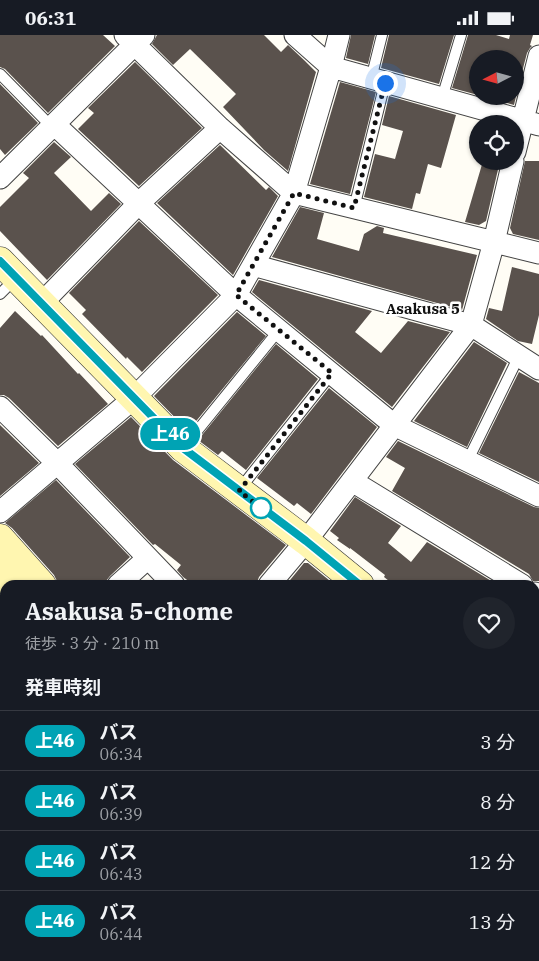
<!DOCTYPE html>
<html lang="ja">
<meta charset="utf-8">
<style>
body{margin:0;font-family:"IBM Plex Serif","Noto Sans JP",serif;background:#20242c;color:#f1f3f6;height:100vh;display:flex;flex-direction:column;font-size:19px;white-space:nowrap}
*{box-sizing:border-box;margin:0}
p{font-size:16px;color:#9ea1a6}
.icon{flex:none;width:28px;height:28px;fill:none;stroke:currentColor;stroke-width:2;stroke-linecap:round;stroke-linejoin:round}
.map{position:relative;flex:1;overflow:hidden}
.details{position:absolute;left:0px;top:545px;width:540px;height:381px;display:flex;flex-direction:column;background:#171b24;border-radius:15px 15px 0 0;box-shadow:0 1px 4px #0004}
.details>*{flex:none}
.badge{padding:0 10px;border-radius:16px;font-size:18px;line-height:32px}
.needle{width:32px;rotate:264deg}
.tools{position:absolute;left:469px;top:15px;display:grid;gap:10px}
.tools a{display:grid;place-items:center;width:55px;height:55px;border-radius:50%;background:#171b24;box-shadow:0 1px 4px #0004;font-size:25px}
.you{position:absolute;width:25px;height:25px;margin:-12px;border:4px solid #fff;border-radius:50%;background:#1a73e8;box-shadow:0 0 0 8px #1a73e833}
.map>.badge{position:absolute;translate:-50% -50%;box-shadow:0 0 0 2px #fff}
h2{padding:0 25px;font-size:19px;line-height:45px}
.round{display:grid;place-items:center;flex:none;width:52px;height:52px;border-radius:26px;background:#20242c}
.headline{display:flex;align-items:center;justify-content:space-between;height:85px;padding:0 25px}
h1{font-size:24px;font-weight:700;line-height:38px}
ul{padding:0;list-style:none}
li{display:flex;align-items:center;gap:15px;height:60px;padding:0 25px;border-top:1px solid #363941}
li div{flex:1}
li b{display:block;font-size:19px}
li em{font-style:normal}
li .badge{min-width:55px;font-weight:700;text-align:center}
.status{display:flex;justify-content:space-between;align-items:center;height:35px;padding:0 25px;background:#171b24;direction:ltr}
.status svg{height:14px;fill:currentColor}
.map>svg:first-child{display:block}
.building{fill:#5a524d}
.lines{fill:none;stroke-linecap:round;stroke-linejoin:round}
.lane-casing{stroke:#444;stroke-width:12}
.street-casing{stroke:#444;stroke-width:23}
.secondary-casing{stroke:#333;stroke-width:29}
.lane{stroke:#fff;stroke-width:10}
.street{stroke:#fff;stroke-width:21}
.secondary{stroke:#fff6b0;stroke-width:28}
.line-casing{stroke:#fff;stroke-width:11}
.line{stroke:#00a3b4;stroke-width:8}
.walk{stroke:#111;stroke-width:5;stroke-dasharray:0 9}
.stop-dot{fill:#fff;stroke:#00a3b4;stroke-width:2.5}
.labels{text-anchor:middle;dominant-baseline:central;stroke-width:5;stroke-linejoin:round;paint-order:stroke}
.neighbourhood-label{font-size:15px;font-weight:bold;fill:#111;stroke:#fff}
</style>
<div class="status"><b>06:31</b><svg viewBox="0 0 49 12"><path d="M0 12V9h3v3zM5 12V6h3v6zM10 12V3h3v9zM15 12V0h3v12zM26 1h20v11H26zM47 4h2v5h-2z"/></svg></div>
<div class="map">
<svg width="539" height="926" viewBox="0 0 539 926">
<rect width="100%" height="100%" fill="#fffdf5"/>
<path class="building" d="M0 0H103L115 11 48 78 5 34 0 32Z
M157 0H264L281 17 288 10 305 26 316 37 288 136 264 115 223 72 236 59 190 14 173 30 152 9Z
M351 0H375L368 29 346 23Z
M389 0H454L439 49 381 33Z
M468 0H496L509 4 510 0H533L530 10 532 11 530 13 527 18 516 60H515V24H478V60L452 53Z
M135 27 202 93 139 151 78 94 94 78 88 73Z
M340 47 376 57 350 159 310 149Z
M0 49 38 88 5 120 0 114Z
M389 61 456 80 441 133 428 129 420 159 416 158 412 174 364 162 375 119 395 124 403 96 382 90Z
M494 61H516L514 70 494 64Z
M54 107 71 122 54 138 91 176 109 158 121 169 47 245 0 196V172L29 143 23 138Z
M220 110 266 155 269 152 278 161 233 240 157 168Z
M483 126H500L486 186 479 190 465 187Z
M525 126H539V205L513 199 510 193Z
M300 172 324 178 317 204 359 216 364 199 377 191 384 193 383 198 477 220 462 275 272 222Z
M139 186 218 260 142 337 127 322 126 324 82 279 86 275 69 258Z
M512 232 539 239V280L532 309 518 306 486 284 489 273 502 276Z
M259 245 372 276 355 297 381 318 408 286 450 297 392 372 252 257Z
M15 276 41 301 42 300 78 339 79 338 108 369 58 411 9 363 4 360H0V293Z
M237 277 266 301 188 396 154 361Z
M474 307 507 328 467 412 414 386Z
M276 309 318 344 246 435 222 416 218 420 198 405Z
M519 337 539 348V447L479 418Z
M329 353 377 392 311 479 297 468 294 471 257 443Z
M131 382 173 425 286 510 259 542 256 550H194L183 542 177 535 181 530 155 509 153 510 75 429Z
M0 390 39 428 0 461Z
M398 406 534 472 539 473V546H533L529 539 392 456 405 433 386 422Z
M56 445 130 522 110 541 106 546V550H57V546L54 540 12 493 5 488Z
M355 462 401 491 388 508 411 527 427 507 498 550H394L384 542 385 540 350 513V514L337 505 339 503 330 496Z
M304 528H308L335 550H286Z"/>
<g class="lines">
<g class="lane-casing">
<path id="lane" d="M0 39 45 85 54 89
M371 44 382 0
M442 63 461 0
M354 173 385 48
M0 259 16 243
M184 412 279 295
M468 425 519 321
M239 455 332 338
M0 589 5 595
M0 774 5 780
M535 899 539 896
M302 921 306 926
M57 926 63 921"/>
</g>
<g class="street-casing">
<path id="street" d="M125 0 220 93 294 158 539 218
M295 0 331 32 539 90
M54 89 236 260 394 390 539 461
M515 117 539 21
M0 143 144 0
M253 230 471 290 539 334
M42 268 139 168 220 93
M0 372 57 428 174 550
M352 446 522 550
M0 477 134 363 236 260 294 158 331 32 339 0
M118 550 148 523
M269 550 306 506 471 290 494 207 513 126
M535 558 539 560
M535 619 539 605
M0 639 5 635
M535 816 539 818
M516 921 520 926"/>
</g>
<g class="secondary-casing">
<path id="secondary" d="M0 226 183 413 306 506 360 550
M0 503 42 550
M0 536 12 550
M535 689 539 691
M0 808 5 804
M347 921 351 926
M373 921 377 926
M254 926 259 921"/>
</g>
<use href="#lane" class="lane"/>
<use href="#street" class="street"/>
<use href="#secondary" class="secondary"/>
</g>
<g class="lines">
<g class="line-casing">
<path id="line" d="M0 226 183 413 306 506 360 550"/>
</g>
<use href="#line" class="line"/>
<path class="walk" d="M261 473 264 475 239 456 332 338 236 260 294 158 354 173 385 48"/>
</g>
<circle class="stop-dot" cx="261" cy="473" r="10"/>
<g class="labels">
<g class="neighbourhood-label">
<text x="423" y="273">Asakusa 5</text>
</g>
</g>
</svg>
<div class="tools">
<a><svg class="needle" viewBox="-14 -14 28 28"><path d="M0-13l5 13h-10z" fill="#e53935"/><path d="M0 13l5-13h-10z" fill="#9ea1a6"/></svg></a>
<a><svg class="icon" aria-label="locate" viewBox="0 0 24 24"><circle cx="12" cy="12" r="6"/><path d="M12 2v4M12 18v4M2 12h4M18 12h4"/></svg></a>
</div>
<div class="you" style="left:385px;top:48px"></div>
<b class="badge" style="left:170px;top:399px;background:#00a3b4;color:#fff">上46</b>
<section class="details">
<div class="headline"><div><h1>Asakusa 5-chome</h1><p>徒歩 · 3 分 · 210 m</p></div><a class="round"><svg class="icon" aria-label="heart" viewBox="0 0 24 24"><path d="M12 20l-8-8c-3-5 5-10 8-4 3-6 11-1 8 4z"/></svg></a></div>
<h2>発車時刻</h2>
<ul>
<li><span class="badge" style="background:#00a3b4;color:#fff">上46</span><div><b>バス</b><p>06:34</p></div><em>3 分</em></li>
<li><span class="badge" style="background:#00a3b4;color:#fff">上46</span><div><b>バス</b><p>06:39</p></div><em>8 分</em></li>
<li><span class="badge" style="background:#00a3b4;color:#fff">上46</span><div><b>バス</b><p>06:43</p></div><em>12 分</em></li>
<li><span class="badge" style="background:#00a3b4;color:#fff">上46</span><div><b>バス</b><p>06:44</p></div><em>13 分</em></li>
</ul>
</section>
</div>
